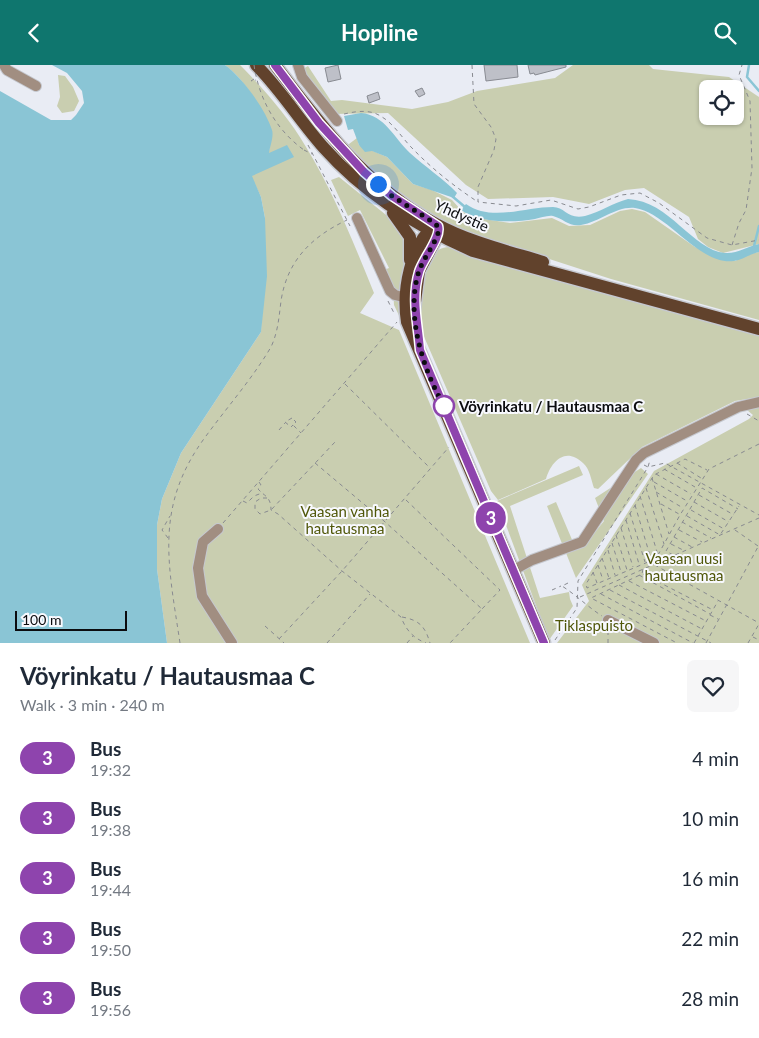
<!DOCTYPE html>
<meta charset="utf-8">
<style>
body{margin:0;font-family:Lato,sans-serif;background:#f6f6f7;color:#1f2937;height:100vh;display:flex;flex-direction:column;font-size:19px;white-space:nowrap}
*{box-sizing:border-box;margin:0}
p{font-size:16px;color:#747a83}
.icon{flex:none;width:28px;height:28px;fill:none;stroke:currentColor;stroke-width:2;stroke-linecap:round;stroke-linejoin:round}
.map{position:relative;height:578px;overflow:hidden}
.side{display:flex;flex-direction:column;background:#fff;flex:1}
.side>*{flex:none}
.badge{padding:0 10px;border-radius:16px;font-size:18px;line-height:32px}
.buttons{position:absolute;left:699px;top:15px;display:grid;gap:10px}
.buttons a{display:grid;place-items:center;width:45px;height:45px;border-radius:8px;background:#fff;box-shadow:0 1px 4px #0004;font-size:25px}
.scale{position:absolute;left:15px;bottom:12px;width:112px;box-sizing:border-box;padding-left:5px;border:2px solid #0b0c0f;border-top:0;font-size:14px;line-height:18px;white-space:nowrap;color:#0b0c0f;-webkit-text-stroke:4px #f8f9fe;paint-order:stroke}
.you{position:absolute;width:25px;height:25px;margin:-12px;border:4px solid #fff;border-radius:50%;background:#1a73e8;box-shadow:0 0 0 8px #1a73e833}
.map>.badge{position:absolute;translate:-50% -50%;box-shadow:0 0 0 2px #fff}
.round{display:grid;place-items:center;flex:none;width:52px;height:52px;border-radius:8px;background:#f6f6f7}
.headline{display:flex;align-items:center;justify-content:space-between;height:85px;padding:0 20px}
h1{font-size:24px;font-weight:700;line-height:38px}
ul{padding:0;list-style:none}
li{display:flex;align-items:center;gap:15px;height:60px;padding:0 20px}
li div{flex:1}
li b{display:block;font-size:19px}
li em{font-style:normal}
li .badge{min-width:55px;font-weight:700;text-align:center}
header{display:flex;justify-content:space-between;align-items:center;height:65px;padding:0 20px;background:#0f766e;color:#fff;font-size:22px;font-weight:700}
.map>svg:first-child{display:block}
.green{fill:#c9ceb0;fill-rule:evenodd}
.water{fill:#8ac5d5}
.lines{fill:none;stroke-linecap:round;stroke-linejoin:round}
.stream{stroke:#8ac5d5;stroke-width:2.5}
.building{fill:#bec0c8;stroke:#888b92}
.minor-casing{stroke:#c5c8cf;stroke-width:12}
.major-casing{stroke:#c5c8cf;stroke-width:15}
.path{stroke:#888a90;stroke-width:1;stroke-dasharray:4 4;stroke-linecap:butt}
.minor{stroke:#a18e81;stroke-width:10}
.major{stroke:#61422c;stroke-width:12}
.path-bridge{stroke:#888a90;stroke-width:1;stroke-dasharray:4 4;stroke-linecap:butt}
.line-casing{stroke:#fff;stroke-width:11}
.line{stroke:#8e44ad;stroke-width:8}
.walk{stroke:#0b0c0f;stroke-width:5;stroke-dasharray:0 9}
.stop-dot{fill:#fff;stroke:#8e44ad;stroke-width:2.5}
.labels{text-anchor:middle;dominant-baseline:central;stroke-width:4;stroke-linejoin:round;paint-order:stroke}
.street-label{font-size:15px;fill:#0b0c0f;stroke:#f8f9fe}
.stop-label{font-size:15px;font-weight:bold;fill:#0b0c0f;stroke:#f8f9fe;text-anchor:start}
.park-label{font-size:15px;fill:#505709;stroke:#f8f9fe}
</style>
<header><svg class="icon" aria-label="back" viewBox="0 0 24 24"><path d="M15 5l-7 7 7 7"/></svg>Hopline<svg class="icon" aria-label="search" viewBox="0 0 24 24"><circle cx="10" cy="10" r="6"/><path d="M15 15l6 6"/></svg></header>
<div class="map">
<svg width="759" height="578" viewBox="0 0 759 578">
<rect width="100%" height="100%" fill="#e9ecf4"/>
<path class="green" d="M225 0H240L244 4C267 28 289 53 306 82 334 128 354 179 374 228L360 248 399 265 530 578H167L157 504V460L162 434 181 388 261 267 265 153 261 132 251 111C257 104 266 95 269 86 276 60 246 15 225 0Z
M573 0H649L653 4 729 12 759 32V179L723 188 708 182 698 174 689 152 644 123 625 125 589 139 553 132 488 134 466 120 388 48 333 49 303 4 308 1 331 36 342 35 412 44 448 37 477 26 555 13ZM708 24H735V51H708Z
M58 10 65 11 73 22 79 36 74 46 62 48 57 41 60 32Z
M357 73 359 80 387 92 413 119 432 125 452 135 461 145 471 152 510 158 552 153 569 161 590 160 620 146 632 144 645 147 695 182 735 196 749 189 759 187V255L611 214 466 167 434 151 393 125 345 82Z
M339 112 396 158C413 184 405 230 404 261L394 240 393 223 384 205 389 203 360 145 348 151 331 115Z
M449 182 529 207 759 268V332L735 336 642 382 598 424 594 423C591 415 590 404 583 398 565 381 551 397 546 414L498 435 491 426 422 267C416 244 417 183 449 182Z
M759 339V578H557L589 536 582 520 654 406 749 354 753 350 747 345V341Z
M579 401 583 410 510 441 540 533 569 527 570 534 573 541 549 575 497 436Z
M641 403 648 409 576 513 566 488 583 482 604 456 595 433Z
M556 437 573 477 563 481 547 441Z"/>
<path class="water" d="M52 0H225C242 12 266 45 272 65 274 71 270 81 269 88L287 80 294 92 252 111 261 132 265 153 267 211 261 267 181 388 162 434 157 460V504L167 578H0V26L51 55H71L76 50 84 38 82 26 67 8Z
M361 48C385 50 394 73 410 88 425 102 443 113 457 128L454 133 413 119 387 92 372 86 365 87 359 80 353 64 348 65 344 51Z
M628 134C670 136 692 185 725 188 737 189 748 181 759 179V187C750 189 742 195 734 196 699 201 667 147 635 143 616 141 600 157 581 160 569 162 564 154 553 151 548 150 540 153 535 154 512 158 480 158 461 145L466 139C491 157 525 142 553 142 565 142 568 155 585 151 600 147 613 138 628 134Z"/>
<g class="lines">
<path class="stream" d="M749 0 747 12 759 26
M452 131 465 142
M754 181 759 161"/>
</g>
<path class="building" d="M338 0 341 14 328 17 325 3Z
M484 0H517L518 12 486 16Z
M528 0H566V2L535 10 534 8 530 9Z
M422 23 425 29 419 32 415 26Z
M378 27 380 34 369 38 367 31Z"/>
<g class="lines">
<g class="minor-casing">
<path id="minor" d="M4 0 7 5 36 21
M298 0 302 12 337 56
M357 153 390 226 395 230 411 234
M218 464 203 477 198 503 202 531 232 578
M514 505 532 495 582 477 636 395 644 388 738 342 759 337
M608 555 654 578"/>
</g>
<g class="major-casing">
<path id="major" d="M256 0C281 25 300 56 324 83 365 129 416 161 473 186L759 264
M275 0C321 61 367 122 436 159 469 177 507 186 543 197
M393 148 410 172V195
M436 159C410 180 402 226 407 257L544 578
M414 245 419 206 438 170V163"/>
</g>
<path class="path" d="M472 0 474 39 491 62 496 74 494 85 478 122V137L516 141 551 135 578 144 589 142 621 130 640 128 659 138 707 173 732 180 759 175
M254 14 251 16 256 15
M344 49C357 46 371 44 382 52 394 59 402 73 412 83 431 103 455 122 478 137
M308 80 350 161
M304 85 312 89
M732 180 739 158 746 145 752 103 750 36 739 10 742 0
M388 236 395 250
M345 319 429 402
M747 349 759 356
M292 353 285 357 291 362 293 360
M294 355 296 357 293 360 301 368
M279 365 285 358
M759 379 709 404 680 450 653 499 759 558
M315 398 384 456 482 544 450 578
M677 398 701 413
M644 400 648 402 665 398 759 450
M664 404 695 422
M656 409 691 429
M652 413 669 469
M259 417 261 420 258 424 262 428
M654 417 687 436
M646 423 664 479
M656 427 683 443
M699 430 734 450
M640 431 658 490
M267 433H261L255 437V444L260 449 271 445 335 377
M406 435 500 525 482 544
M243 436 247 438 254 431 262 428C269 433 271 437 271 445L278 449 342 506 401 552C406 565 413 573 426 578
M694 437 729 457
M661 439 679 449
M635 440 651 494
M691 445 724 464
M630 448 645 497
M687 451 720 470 739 441
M626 455 639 499
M682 457 711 473
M223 458 397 257
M621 463 633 502
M679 465 702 477
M735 465 758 481
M616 470 627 505
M674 472 692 482
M168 473 162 465 170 451
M612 478 621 507
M671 479 683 485
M608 485 615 510
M673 490 666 486 702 423 738 444
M602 493 609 513
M655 494 587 523 586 519 654 410 685 394 707 405
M598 500 603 515
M643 504 642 509 591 533 677 578
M593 507 597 518
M643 509 713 545
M639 510 710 549
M629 516 706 556
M568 518 562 521C576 530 588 542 602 551
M619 520 702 564
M552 525 561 521
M610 525 711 578
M601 529 693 578
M580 532 759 453
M710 550 718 554
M402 552C419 555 425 561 430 578
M265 561 284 578
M608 566V578
M753 572 759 575
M279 574 342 506 449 382
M555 575 577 543 578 516 648 402 650 395
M180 578C168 498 154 441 206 371 228 341 252 314 271 282 278 267 279 252 281 236 287 196 311 172 347 155
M327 578 370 529
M407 578 413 571
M694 578 718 536
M706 578 759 480
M748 578 759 559"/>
<use href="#minor" class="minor"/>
<use href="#major" class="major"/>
<path class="path-bridge" d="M254 0C259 34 276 65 304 85"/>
</g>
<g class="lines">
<g class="line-casing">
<path id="line" d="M275 0 319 58 364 107 392 131 438 161C442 172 422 195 419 207 411 234 418 258 420 285L544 578"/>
</g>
<use href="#line" class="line"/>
<path class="walk" d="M378 119 392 131 436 159 439 165C435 180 424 192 419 206 405 250 423 304 444 341"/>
</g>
<circle class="stop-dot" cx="444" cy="341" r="10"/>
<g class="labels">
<g class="street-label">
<text transform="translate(462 150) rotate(24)">Yhdystie</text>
</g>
<g class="stop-label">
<text x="459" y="341">Vöyrinkatu / Hautausmaa C</text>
</g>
<g class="park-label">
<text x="345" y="446">Vaasan vanha<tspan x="345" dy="17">hautausmaa</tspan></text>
<text x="684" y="493">Vaasan uusi<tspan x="684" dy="17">hautausmaa</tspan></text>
<text x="594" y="560">Tiklaspuisto</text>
</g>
</g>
</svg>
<div class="buttons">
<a><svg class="icon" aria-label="locate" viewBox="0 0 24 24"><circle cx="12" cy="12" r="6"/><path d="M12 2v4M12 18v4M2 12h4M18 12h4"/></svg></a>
</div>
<div class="scale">100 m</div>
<div class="you" style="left:378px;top:119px"></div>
<b class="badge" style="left:491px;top:453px;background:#8e44ad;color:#fff">3</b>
</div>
<section class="side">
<div class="headline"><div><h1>Vöyrinkatu / Hautausmaa C</h1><p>Walk · 3 min · 240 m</p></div><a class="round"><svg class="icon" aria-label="heart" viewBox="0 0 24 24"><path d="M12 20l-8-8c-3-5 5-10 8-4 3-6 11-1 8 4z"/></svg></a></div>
<ul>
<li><span class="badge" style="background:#8e44ad;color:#fff">3</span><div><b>Bus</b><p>19:32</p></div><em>4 min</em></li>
<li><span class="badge" style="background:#8e44ad;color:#fff">3</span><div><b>Bus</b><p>19:38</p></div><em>10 min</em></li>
<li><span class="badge" style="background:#8e44ad;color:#fff">3</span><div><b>Bus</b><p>19:44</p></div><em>16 min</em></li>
<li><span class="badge" style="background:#8e44ad;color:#fff">3</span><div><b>Bus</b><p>19:50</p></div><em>22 min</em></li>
<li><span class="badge" style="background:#8e44ad;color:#fff">3</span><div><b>Bus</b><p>19:56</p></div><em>28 min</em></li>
</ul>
</section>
